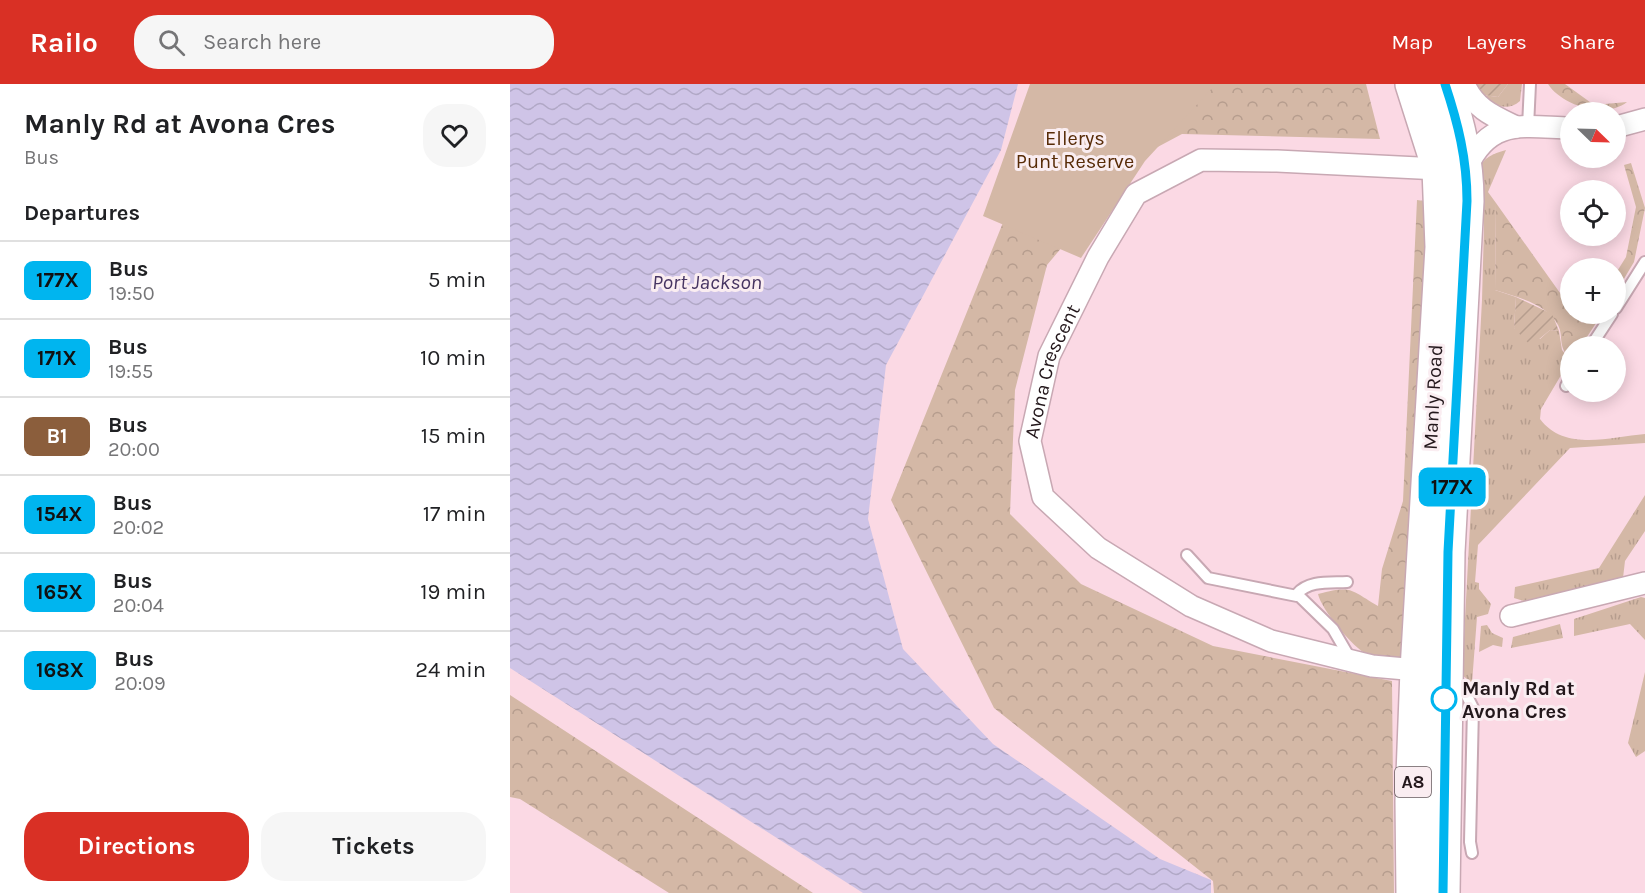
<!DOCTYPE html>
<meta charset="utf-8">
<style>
body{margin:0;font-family:Karla,sans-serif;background:#f6f6f6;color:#202124;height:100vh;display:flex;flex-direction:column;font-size:22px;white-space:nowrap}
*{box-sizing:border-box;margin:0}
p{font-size:20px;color:#757577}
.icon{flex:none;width:33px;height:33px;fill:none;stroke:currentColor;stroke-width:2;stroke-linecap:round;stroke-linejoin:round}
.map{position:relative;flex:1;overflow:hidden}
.side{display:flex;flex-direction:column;background:#fff;width:510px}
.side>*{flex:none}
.badge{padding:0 12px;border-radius:9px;font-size:21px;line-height:39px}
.needle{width:39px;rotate:113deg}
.controls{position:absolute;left:1050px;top:18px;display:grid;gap:12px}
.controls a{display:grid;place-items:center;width:66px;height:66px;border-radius:50%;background:#fff;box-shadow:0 3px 15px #0003;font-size:30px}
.map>.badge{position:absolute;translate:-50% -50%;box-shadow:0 0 0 3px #fff}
h2{padding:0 24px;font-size:22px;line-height:54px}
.round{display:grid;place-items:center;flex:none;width:63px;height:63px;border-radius:24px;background:#f6f6f6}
.headline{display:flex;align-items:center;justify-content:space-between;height:102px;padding:0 24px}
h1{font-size:28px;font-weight:700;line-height:45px}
.button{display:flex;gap:12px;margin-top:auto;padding:12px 24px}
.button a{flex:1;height:69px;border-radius:24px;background:#d93025;color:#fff;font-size:24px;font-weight:700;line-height:69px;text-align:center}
.button a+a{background:#f6f6f6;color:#202124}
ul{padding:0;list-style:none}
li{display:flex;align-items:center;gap:18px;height:78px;padding:0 24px;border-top:2px solid #e0e0e0}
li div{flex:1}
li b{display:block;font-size:22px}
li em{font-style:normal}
li .badge{min-width:66px;font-weight:700;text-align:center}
header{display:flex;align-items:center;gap:36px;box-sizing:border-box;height:84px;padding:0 30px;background:#d93025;color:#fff}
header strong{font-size:28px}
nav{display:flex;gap:33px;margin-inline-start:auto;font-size:21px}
.search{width:420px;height:54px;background:#f6f6f6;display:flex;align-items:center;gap:15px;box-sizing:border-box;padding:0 21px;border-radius:24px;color:#757577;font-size:22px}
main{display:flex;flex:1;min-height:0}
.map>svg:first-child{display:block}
.grass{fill:url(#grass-tufts)}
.forest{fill:url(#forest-crowns)}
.park{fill:#d4b8a6}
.garden{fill:url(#garden-furrows)}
.water{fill:url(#water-waves)}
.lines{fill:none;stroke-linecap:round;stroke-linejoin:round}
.lane-casing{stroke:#c8a8b3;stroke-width:14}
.street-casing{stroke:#c8a8b3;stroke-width:24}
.highway-casing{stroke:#c8a8b3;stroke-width:36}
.lane{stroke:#fff;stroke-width:10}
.street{stroke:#fff;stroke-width:21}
.highway{stroke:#fff;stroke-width:33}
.line-casing{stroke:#fff;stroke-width:14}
.line{stroke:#00b5ef;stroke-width:9}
.stop-dot{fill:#fff;stroke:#00b5ef;stroke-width:3}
.labels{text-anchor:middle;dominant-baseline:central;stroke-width:6;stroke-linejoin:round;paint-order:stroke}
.shield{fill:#faedf1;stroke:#64575b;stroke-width:1.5}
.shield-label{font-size:18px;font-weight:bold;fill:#23171b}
.park-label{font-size:20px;fill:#572b07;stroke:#faedf1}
.street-label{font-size:20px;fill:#23171b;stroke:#faedf1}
.stop-label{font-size:20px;font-weight:bold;fill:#23171b;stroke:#faedf1;text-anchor:start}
.water-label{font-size:21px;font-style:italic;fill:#463462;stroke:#faedf1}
</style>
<header>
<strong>Railo</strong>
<div class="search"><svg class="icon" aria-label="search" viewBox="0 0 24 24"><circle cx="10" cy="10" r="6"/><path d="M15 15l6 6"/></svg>Search here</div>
<nav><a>Map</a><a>Layers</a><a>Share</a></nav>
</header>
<main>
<section class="side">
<div class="headline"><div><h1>Manly Rd at Avona Cres</h1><p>Bus</p></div><a class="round"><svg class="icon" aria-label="heart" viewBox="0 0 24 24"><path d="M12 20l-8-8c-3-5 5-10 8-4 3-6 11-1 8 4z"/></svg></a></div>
<h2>Departures</h2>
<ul>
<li><span class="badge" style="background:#00b5ef;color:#111">177X</span><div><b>Bus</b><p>19:50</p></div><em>5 min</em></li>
<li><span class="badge" style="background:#00b5ef;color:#111">171X</span><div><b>Bus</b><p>19:55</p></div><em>10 min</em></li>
<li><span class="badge" style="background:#8b5e3c;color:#fff">B1</span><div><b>Bus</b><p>20:00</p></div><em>15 min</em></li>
<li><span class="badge" style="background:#00b5ef;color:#111">154X</span><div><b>Bus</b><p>20:02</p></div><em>17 min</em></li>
<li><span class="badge" style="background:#00b5ef;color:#111">165X</span><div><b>Bus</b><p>20:04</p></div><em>19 min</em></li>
<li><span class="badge" style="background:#00b5ef;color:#111">168X</span><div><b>Bus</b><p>20:09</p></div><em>24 min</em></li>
</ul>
<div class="button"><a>Directions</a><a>Tickets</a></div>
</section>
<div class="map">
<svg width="1135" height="809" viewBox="0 0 1135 809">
<defs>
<pattern id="grass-tufts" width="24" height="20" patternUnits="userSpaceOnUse" patternTransform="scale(1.5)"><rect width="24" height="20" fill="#d4b8a6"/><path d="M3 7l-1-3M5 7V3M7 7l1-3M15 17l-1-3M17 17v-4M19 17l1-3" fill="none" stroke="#b69d8e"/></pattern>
<pattern id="forest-crowns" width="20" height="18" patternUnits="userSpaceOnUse" patternTransform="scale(1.5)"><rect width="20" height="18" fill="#d4b8a6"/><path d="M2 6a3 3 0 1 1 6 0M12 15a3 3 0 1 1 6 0" fill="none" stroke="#b69d8e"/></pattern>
<pattern id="garden-furrows" width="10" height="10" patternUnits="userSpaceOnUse" patternTransform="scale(1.5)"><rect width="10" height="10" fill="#d4b8a6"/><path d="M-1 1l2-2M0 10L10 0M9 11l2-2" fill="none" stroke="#b69d8e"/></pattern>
<pattern id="water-waves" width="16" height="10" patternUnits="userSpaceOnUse" patternTransform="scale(1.5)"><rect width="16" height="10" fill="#cfc4e7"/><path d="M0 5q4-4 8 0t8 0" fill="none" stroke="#b1a8c6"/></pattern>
</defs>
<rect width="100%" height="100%" fill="#fbd9e4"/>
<path class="grass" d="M998 0H1012L1010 17C995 30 981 18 966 10L988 13Z
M996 66 978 108 986 119 985 206 1006 213 1004 244 1030 255 1040 246 1049 247 1052 266 1060 276 1031 325 1030 335C1055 368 1100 353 1135 350V359L1060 364 968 461 965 498 969 499V505L981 520 978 530 967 533 962 599 952 591 972 216 974 143 968 86C974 73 982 70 996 66Z
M1135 411V447L1115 477 1113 494 1023 520 1004 514 1005 503 1089 484Z
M1131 513 1135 514V556L1120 540 1064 552V535Z
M1050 540 1053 554 1001 564 1003 553Z
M977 541 982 549 993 554 992 563 983 561 969 568 971 542Z
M1135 588V667L1126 673 1118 659Z"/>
<path class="forest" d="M560 0H856L870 55 672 50 627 74 537 181 505 306 500 430 571 500 703 562 882 597 884 809H704L703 797 484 624 381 416 530 47Z
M1038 0H1055L1084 21 1117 18C1096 35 1052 22 1038 0Z
M1121 79 1135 124 1124 178 1106 208V189L1116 173 1126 123 1114 81Z
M907 116 921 118 895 575C884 574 868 575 858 571 843 564 811 525 808 510 843 501 840 506 868 522L872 485 893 417Z
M986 119 1060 223V230H1065L1072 239 1079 230H1092L1071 262H1060V276C1047 260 1054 253 1048 241 1036 219 1006 213 985 206Z
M0 611 303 809H159L10 715 0 713Z"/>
<path class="park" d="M520 0H706L635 77 571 174 473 132Z"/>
<path class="garden" d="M960 0H998L988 13 966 10Z
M1006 213 1042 230 1049 247 1040 246 1021 262 1004 244Z"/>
<path class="water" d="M0 0H508L491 66 376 281 358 435 393 565 483 660 650 775 701 796V809H353L0 584Z"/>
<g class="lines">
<g class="lane-casing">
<path id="lane" d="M1018 43 1020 0
M1106 224 1135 178
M1081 262 1102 230
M1056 302 1060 295
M677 471 698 494 787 512
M837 498C820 499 799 496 787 510L823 545 841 576
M945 595 955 608 963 624 960 758 962 769"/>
</g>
<g class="street-casing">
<g id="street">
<path d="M954 0C965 25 983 32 1006 43"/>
<path d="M1106 43 1135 35"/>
<path d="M957 83C980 33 1014 43 1060 44"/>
<path d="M1001 532 1135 499"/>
<path id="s1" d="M907 586 862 582 761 557 681 522 588 464 533 413 520 357 539 272 588 173 626 110 691 76 767 77 929 85"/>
</g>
</g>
<g class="highway-casing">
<path id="highway" d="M902 0 929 85 932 163 907 586 902 717 903 809
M933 809 938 468 957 117C957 75 948 39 935 0"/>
</g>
<use href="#lane" class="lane"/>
<use href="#street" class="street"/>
<use href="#highway" class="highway"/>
</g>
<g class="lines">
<g class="line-casing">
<path id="line" d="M933 809 938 468 957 117C957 75 948 39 935 0"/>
</g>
<use href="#line" class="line"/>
</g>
<circle class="stop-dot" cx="934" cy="615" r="12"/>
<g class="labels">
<rect class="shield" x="885" y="683" width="36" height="30" rx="4.5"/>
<g class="shield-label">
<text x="903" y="698">A8</text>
</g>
<g class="park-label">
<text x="565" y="54">Ellerys<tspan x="565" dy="23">Punt Reserve</tspan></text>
</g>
<g class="street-label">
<text stroke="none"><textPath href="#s1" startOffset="552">Avona Crescent</textPath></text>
<text transform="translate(923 313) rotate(-87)">Manly Road</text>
</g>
<g class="stop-label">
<text x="952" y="604">Manly Rd at<tspan x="952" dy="23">Avona Cres</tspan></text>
</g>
<g class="water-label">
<text x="197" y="198">Port Jackson</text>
</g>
</g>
</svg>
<div class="controls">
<a><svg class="needle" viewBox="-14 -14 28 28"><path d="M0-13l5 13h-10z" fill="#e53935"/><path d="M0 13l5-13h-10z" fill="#757577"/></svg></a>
<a><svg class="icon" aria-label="locate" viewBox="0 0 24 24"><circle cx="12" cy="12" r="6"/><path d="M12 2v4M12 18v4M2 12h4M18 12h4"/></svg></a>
<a>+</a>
<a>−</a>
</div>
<b class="badge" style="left:942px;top:403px;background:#00b5ef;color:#111">177X</b>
</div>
</main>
